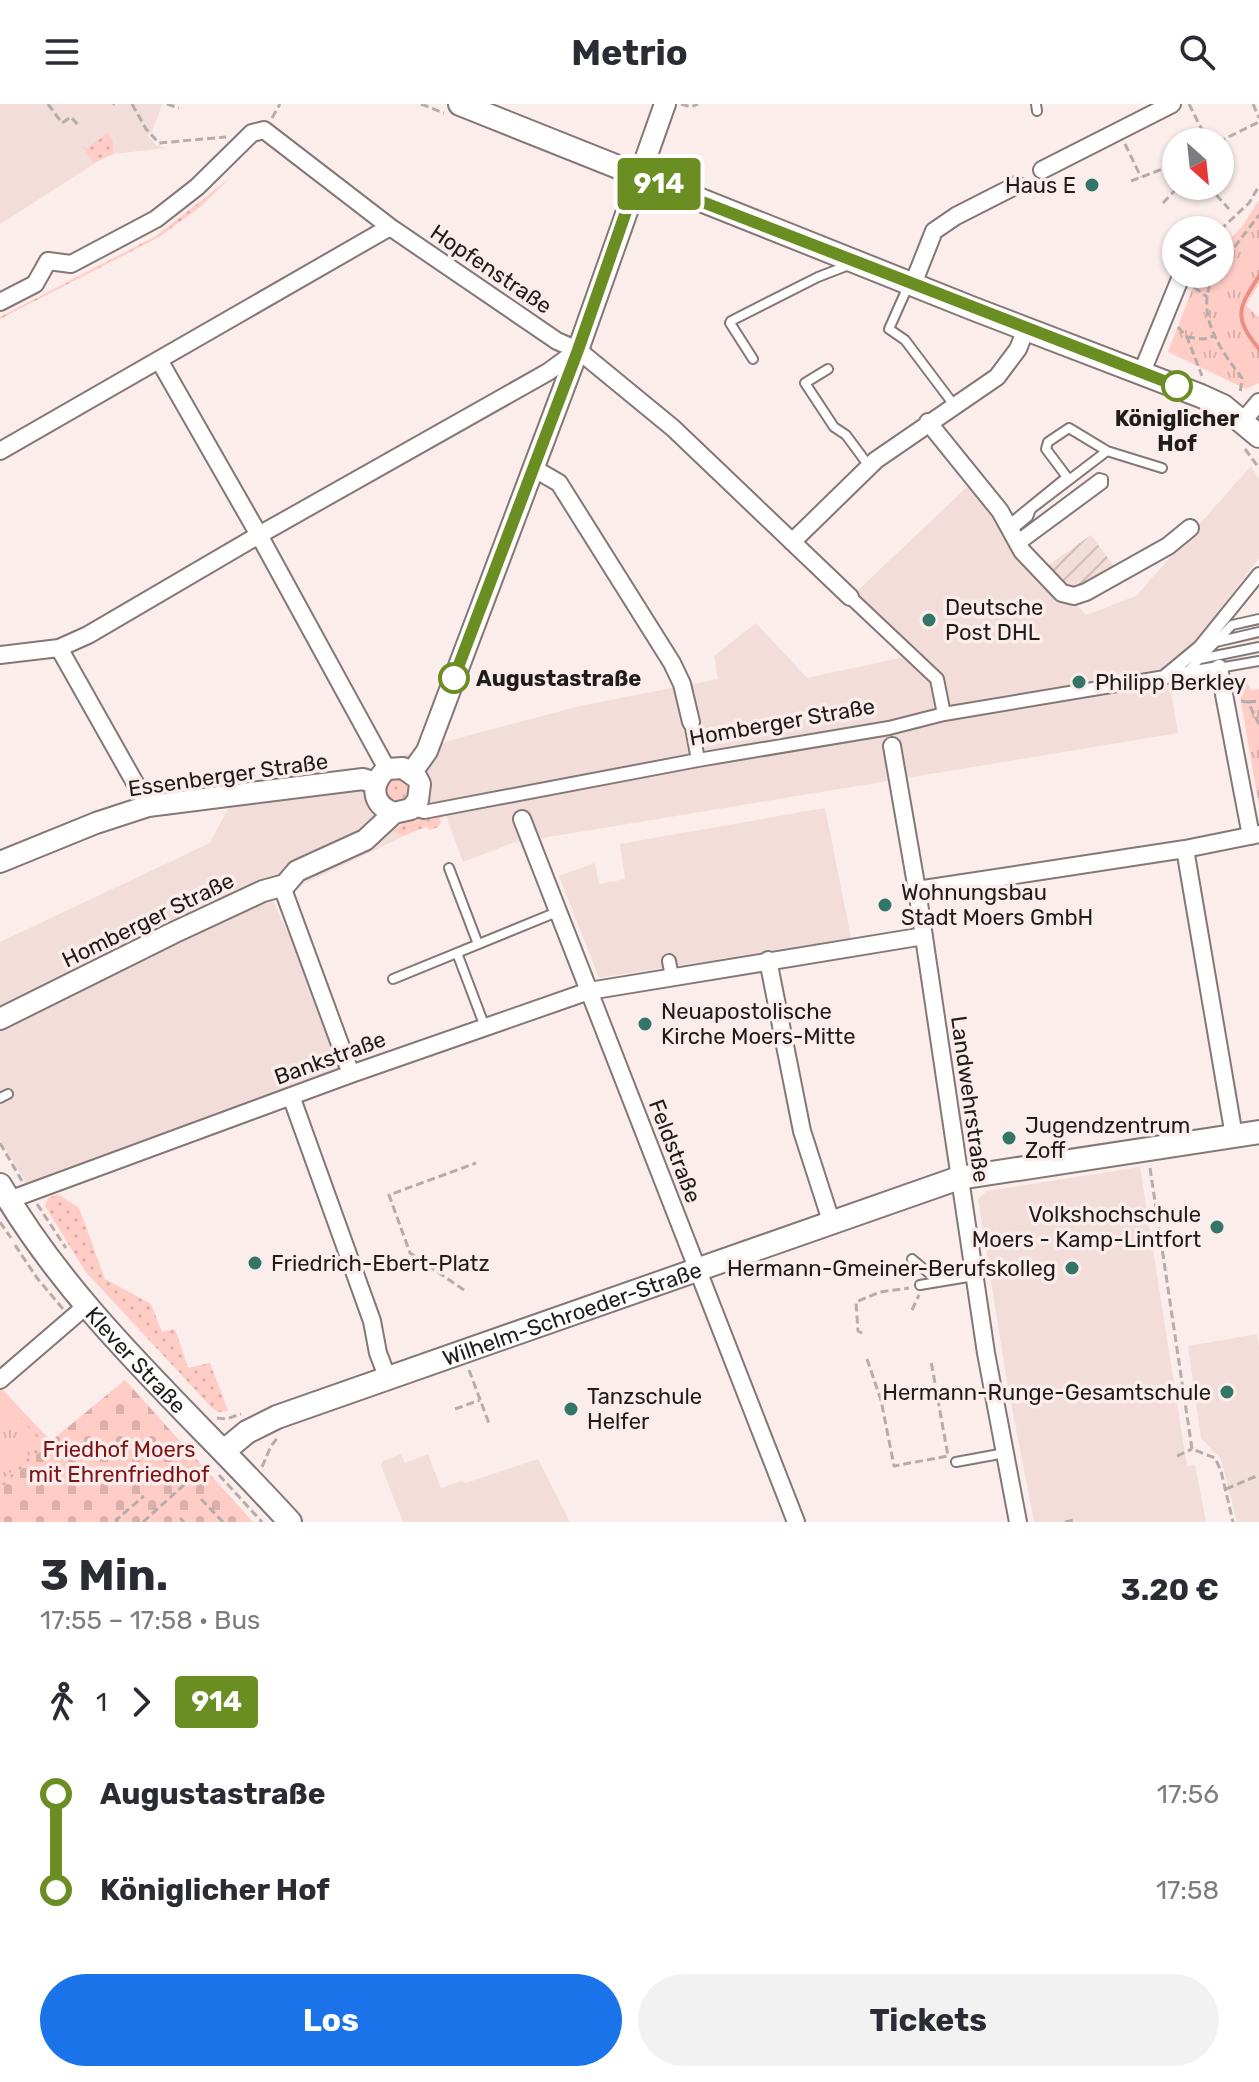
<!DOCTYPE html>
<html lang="de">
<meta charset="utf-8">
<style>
body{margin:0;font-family:Rubik,sans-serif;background:#f2f2f3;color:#2b2b33;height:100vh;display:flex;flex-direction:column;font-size:30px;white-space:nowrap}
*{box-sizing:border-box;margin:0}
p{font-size:26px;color:#7c7c81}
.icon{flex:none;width:44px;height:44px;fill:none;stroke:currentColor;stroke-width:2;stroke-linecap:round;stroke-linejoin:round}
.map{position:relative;height:1418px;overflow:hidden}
.panel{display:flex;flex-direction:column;background:#fff;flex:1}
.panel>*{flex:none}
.badge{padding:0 16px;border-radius:6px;font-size:28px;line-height:52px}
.needle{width:52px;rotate:153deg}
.tools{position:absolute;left:1162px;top:24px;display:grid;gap:16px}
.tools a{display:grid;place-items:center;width:72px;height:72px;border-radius:50%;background:#fff;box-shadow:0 2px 6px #0004;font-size:40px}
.map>.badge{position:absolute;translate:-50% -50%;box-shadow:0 0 0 4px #fff}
.legs{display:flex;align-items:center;gap:12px;height:88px;padding:0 40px;font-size:26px}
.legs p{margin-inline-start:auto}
.headline{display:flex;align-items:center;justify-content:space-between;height:136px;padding:0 40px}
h1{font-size:44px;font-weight:700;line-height:60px}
.primary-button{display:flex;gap:16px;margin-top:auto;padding:16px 40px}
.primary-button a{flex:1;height:92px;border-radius:48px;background:#1a73e8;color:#fff;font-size:32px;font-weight:700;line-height:92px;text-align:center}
.primary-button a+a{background:#f2f2f3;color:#2b2b33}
ul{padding:0 40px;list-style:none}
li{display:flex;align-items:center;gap:28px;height:96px;font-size:30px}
li i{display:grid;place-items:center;width:12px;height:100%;margin:0 10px;background:currentColor}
li i::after{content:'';width:20px;height:20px;margin:-10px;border:6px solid;border-radius:50%;background:#fff}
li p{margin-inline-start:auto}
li:first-child i{background:linear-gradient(#0000 50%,currentColor 0)}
li:last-child i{background:linear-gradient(currentColor 50%,#0000 0)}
header{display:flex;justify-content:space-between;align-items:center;height:104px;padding:0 40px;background:#fff;font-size:36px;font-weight:700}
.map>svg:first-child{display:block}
.built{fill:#f2ddda}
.industrial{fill:url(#industrial-furrows)}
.grass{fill:url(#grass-dots)}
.cemetery{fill:url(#cemetery-stones)}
.park{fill:url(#park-tufts)}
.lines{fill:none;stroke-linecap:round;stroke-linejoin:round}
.stream{stroke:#e88f86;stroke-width:4}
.service-casing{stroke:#837876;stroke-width:12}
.pedestrian-casing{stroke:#837876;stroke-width:16}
.minor-casing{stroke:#837876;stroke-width:20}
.tertiary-casing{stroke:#837876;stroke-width:24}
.secondary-casing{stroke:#837876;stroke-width:26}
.path{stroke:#b6acaa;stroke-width:3;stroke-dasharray:8 4;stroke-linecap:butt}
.service{stroke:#fff;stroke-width:8}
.pedestrian{stroke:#fff;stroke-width:12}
.minor{stroke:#fff;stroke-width:16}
.tertiary{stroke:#fff;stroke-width:20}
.secondary{stroke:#fff;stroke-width:22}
.line-1-casing{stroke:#fff;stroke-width:18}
.line-1{stroke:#6b8e23;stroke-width:12}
.poi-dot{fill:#337566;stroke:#faedeb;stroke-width:3}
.stop-1-dot{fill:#fff;stroke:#6b8e23;stroke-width:4}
.labels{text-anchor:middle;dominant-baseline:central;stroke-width:7;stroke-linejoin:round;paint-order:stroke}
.poi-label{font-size:22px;fill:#211c1c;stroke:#faedeb;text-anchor:start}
.street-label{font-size:22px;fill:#211c1c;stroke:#faedeb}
.stop-label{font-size:22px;font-weight:bold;fill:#211c1c;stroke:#faedeb}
.park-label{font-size:22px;fill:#7d1416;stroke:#faedeb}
</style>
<header><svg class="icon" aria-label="menu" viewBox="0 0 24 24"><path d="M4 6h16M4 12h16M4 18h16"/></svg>Metrio<svg class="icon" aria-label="search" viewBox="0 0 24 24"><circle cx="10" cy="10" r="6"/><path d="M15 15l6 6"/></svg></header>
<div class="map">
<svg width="1259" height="1418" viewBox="0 0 1259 1418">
<defs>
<pattern id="industrial-furrows" width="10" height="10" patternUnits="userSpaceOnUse" patternTransform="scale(2)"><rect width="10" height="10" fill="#f2ddda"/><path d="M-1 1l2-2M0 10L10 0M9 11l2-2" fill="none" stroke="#cfbdba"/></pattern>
<pattern id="grass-dots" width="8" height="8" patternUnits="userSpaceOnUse" patternTransform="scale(2)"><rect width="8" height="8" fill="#ffccc6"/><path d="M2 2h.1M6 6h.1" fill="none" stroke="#daafaa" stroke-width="1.8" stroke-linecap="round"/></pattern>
<pattern id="cemetery-stones" width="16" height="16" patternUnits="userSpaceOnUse" patternTransform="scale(2)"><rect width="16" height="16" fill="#ffccc6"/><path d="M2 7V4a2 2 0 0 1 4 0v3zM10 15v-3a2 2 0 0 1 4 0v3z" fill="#daafaa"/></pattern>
<pattern id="park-tufts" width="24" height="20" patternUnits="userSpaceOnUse" patternTransform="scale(2)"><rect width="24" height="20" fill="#ffccc6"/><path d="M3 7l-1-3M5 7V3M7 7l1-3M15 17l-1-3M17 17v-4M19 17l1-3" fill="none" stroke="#daafaa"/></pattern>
</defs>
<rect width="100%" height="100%" fill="#faedeb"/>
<path class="built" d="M0 0H162L152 28 147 31 156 41 166 44 113 50 105 53 0 120Z
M1251 362 1259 375V454L1191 545 1166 559 1178 629 512 739 463 758 446 712 272 795 351 964 27 1080 0 1036V838L210 739 230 701 345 689 395 653 428 646 433 641 580 602 718 575 714 552 756 519 807 574 914 551 853 491 968 382 1086 511 1136 492Z
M825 704 851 834 599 874 559 772 595 759 599 780 625 775 620 740Z
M1140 1063 1187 1362 1195 1361 1206 1418H1034L1007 1278 978 1095 987 1087Z
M1257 1230 1259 1243V1418H1237L1221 1355 1201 1334 1188 1242Z
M401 1350 405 1359 428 1350 441 1384 461 1377 466 1379 538 1355 570 1418H403L381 1361 383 1357Z"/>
<path class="industrial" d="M1091 431 1116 465 1075 489 1046 463Z"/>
<path class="grass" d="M108 29 113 37V50L94 59 82 42 87 44Z
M230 74 200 103 159 133 0 215V213L156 132Z
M384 687a13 13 0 1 1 26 0a13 13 0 1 1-26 0Z
M439 710 441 719 438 723 430 726 426 723 402 732 393 727 408 716Z
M58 1090 79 1104 105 1175 151 1200 162 1228 175 1225 188 1264 210 1259 228 1307 218 1308 212 1304 85 1167 45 1102 48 1094Z
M0 1283 51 1337 0 1385Z"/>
<path class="cemetery" d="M125 1276 253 1418H0V1385L51 1337Z"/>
<path class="park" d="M1259 96V180L1246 201 1259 214V279L1246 285 1168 248 1198 170H1220V145L1241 124Z
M1247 578 1251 586 1259 585V702L1238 580Z
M0 1291 42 1339 0 1378Z"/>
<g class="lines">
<path class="stream" d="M1259 172C1238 204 1233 213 1259 245"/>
<g class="service-casing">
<path id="service" d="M1036 0 1037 7
M909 180 889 225 905 236 954 301
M753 255 730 219 731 217 818 173 849 161
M828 265 805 279 834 323 846 331 869 362
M1107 347 1162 364
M1008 421 1067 373 1046 345 1048 338 1069 324 1107 347 1031 405 1028 413 1012 426
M1016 436 1099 374 1103 375
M1019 442 1103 380V375
M1216 538 1259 528
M1200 555 1259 543
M1219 564 1259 557
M1186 569 1232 521 1259 515
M449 764 478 840
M457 849 485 923
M393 875 557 808
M0 994 8 990
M912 1155 930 1170 973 1163
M920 1181 974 1172
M956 1358 1005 1349"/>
</g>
<g class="pedestrian-casing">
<path id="pedestrian" d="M850 493 937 575 944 610
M1165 572 1200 543 1259 470
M691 618 698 656
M411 705 424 708 698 656 889 624 944 610 1219 564
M669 857 672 873"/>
</g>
<g class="minor-casing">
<path id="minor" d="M1042 66 1172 0
M913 180 934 127 956 112 1017 81
M0 198 35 180 48 157 71 160 156 115 197 83 252 29 264 26 390 123 557 237 578 246 673 324 850 493
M159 256 259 431 387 665
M1142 268 1182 170
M1243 317 1259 298
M928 318 1000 407 1022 447 1062 489 1074 492 1086 488 1168 442 1190 424
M0 347 390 123
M533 364 559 379 672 559 682 580 691 618
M792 438 876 356 997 273 1018 245 1026 225
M59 544 148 702
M0 551 59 544 88 531 259 431 548 268 578 246
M1219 564 1251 732
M892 642 917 786 986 1249 1018 1418
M522 715 796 1418
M1185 745 1234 1032
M285 781 284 788 351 970
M917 786 1185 745 1259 730
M768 856 802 1027 831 1117
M291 992 372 1217 378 1249 388 1275
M9 1096 351 970 589 887 924 832
M0 1276 86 1202"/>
</g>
<g class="tertiary-casing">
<path id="tertiary" d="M412 668 427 647 578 246 665 0
M0 758 96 719 148 702 363 675 375 679
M0 915 173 829 263 787 285 781 297 767 365 736 394 709 411 705 418 696 420 680 417 674 403 664 387 665C370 679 371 701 394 709"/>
</g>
<g class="secondary-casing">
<g id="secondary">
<path d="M460 0 974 205 1201 292 1223 302 1259 332"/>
<path id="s1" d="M0 1081C75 1210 190 1308 290 1418"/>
<path id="s2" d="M224 1347 247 1328 277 1313 959 1074 1259 1028"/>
</g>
</g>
<path class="path" d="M48 0 62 19 71 13 80 23
M132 0 146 25 159 39 226 33
M167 0 179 4
M421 0 444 9
M681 0 691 3 698 0
M1189 0 1208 38
M1253 0 1259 14
M113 1 114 0
M272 14 280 0
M1218 38 1259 18
M1125 40 1141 73
M1131 77 1176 60
M1208 82 1229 105
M1163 99 1179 82
M1220 126 1249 99 1259 82
M1220 162 1259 111
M1215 170C1193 207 1219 244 1242 274L1240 291
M1194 183 1207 193
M1178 223 1187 233 1202 272
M1187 233 1204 235 1214 232
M1245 345 1259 364
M1241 597 1248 598 1259 620
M1248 598 1259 597
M0 1039 22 1077
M1150 1064 1192 1345 1215 1354 1221 1367 1233 1418
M37 1100 66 1144
M0 1118 11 1134
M15 1141 37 1174 63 1205
M464 1186 410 1149 389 1091 476 1059
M912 1206 919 1191
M862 1229 858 1227 856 1198 880 1188 909 1184
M867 1255 881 1296 894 1362 948 1352 931 1257
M469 1266 490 1322
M455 1305 480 1296
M217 1314 226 1315 241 1310
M1177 1352 1192 1345
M262 1363 271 1342 279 1332
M219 1371 262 1418
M1226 1385 1259 1371
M201 1395 223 1418
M180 1414 184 1418
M118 1418 116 1416 144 1392
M143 1418 195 1371
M1065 1418 1074 1416"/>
<use href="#service" class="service"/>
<use href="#pedestrian" class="pedestrian"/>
<use href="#minor" class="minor"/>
<use href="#tertiary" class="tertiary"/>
<use href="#secondary" class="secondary"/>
</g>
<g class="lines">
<g class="line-1-casing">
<path id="line-1" d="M454 574 578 246 638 73 1177 282"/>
</g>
<use href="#line-1" class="line-1"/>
</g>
<g class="poi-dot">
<circle cx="1092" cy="81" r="8"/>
<circle cx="929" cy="516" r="8"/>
<circle cx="1079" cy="578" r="8"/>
<circle cx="885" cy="801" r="8"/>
<circle cx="645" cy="920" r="8"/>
<circle cx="1009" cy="1034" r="8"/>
<circle cx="1217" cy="1123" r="8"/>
<circle cx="255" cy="1159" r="8"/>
<circle cx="1072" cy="1164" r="8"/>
<circle cx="1227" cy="1288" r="8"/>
<circle cx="571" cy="1305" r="8"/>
</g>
<g class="stop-1-dot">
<circle cx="1177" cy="282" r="14"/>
<circle cx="454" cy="574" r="14"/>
</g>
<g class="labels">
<g class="poi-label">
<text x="1076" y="81" text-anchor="end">Haus E</text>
<text x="945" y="503">Deutsche<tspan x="945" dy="25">Post DHL</tspan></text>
<text x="1095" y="578">Philipp Berkley</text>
<text x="901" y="788">Wohnungsbau<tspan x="901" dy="25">Stadt Moers GmbH</tspan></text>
<text x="661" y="907">Neuapostolische<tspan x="661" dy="25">Kirche Moers-Mitte</tspan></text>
<text x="1025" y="1021">Jugendzentrum<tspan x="1025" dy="25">Zoff</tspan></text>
<text x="1201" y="1110" text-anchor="end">Volkshochschule<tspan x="1201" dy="25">Moers - Kamp-Lintfort</tspan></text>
<text x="271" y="1159">Friedrich-Ebert-Platz</text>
<text x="1056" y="1164" text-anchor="end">Hermann-Gmeiner-Berufskolleg</text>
<text x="1211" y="1288" text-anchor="end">Hermann-Runge-Gesamtschule</text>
<text x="587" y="1292">Tanzschule<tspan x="587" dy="25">Helfer</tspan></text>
</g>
<g class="street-label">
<text transform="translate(491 165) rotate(34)">Hopfenstraße</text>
<text transform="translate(782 618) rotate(-10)">Homberger Straße</text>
<text transform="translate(228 671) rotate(-8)">Essenberger Straße</text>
<text transform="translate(148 816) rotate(-26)">Homberger Straße</text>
<text transform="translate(330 954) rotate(-20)">Bankstraße</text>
<text transform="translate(970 995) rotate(82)">Landwehrstraße</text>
<text transform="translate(675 1047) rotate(69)">Feldstraße</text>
<text stroke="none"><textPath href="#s2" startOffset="376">Wilhelm-Schroeder-Straße</textPath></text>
<text stroke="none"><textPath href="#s1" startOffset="222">Klever Straße</textPath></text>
</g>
<g class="stop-label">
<text x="1177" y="314">Königlicher<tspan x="1177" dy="25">Hof</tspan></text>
<text x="476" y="574" text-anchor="start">Augustastraße</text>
</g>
<g class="park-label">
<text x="119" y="1345">Friedhof Moers<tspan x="119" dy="25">mit Ehrenfriedhof</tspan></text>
</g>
</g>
</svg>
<div class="tools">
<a><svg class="needle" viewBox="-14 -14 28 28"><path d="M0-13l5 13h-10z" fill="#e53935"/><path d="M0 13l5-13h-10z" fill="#7c7c81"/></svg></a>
<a><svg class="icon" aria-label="layers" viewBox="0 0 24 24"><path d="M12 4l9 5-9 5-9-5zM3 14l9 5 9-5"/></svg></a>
</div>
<b class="badge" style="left:659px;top:80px;background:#6b8e23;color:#fff">914</b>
</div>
<section class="panel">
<div class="headline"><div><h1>3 Min.</h1><p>17:55 – 17:58 · Bus</p></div><b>3.20 €</b></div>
<div class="legs"><svg class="icon" aria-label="walk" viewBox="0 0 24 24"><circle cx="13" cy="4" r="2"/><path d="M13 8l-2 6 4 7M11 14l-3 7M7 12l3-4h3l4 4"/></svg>1<svg class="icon" aria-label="forward" viewBox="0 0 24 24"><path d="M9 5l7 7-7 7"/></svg><b class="badge" style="background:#6b8e23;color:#fff">914</b></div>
<ul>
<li><i style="color:#6b8e23"></i><b>Augustastraße</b><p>17:56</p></li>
<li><i style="color:#6b8e23"></i><b>Königlicher Hof</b><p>17:58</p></li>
</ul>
<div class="primary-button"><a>Los</a><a>Tickets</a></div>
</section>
